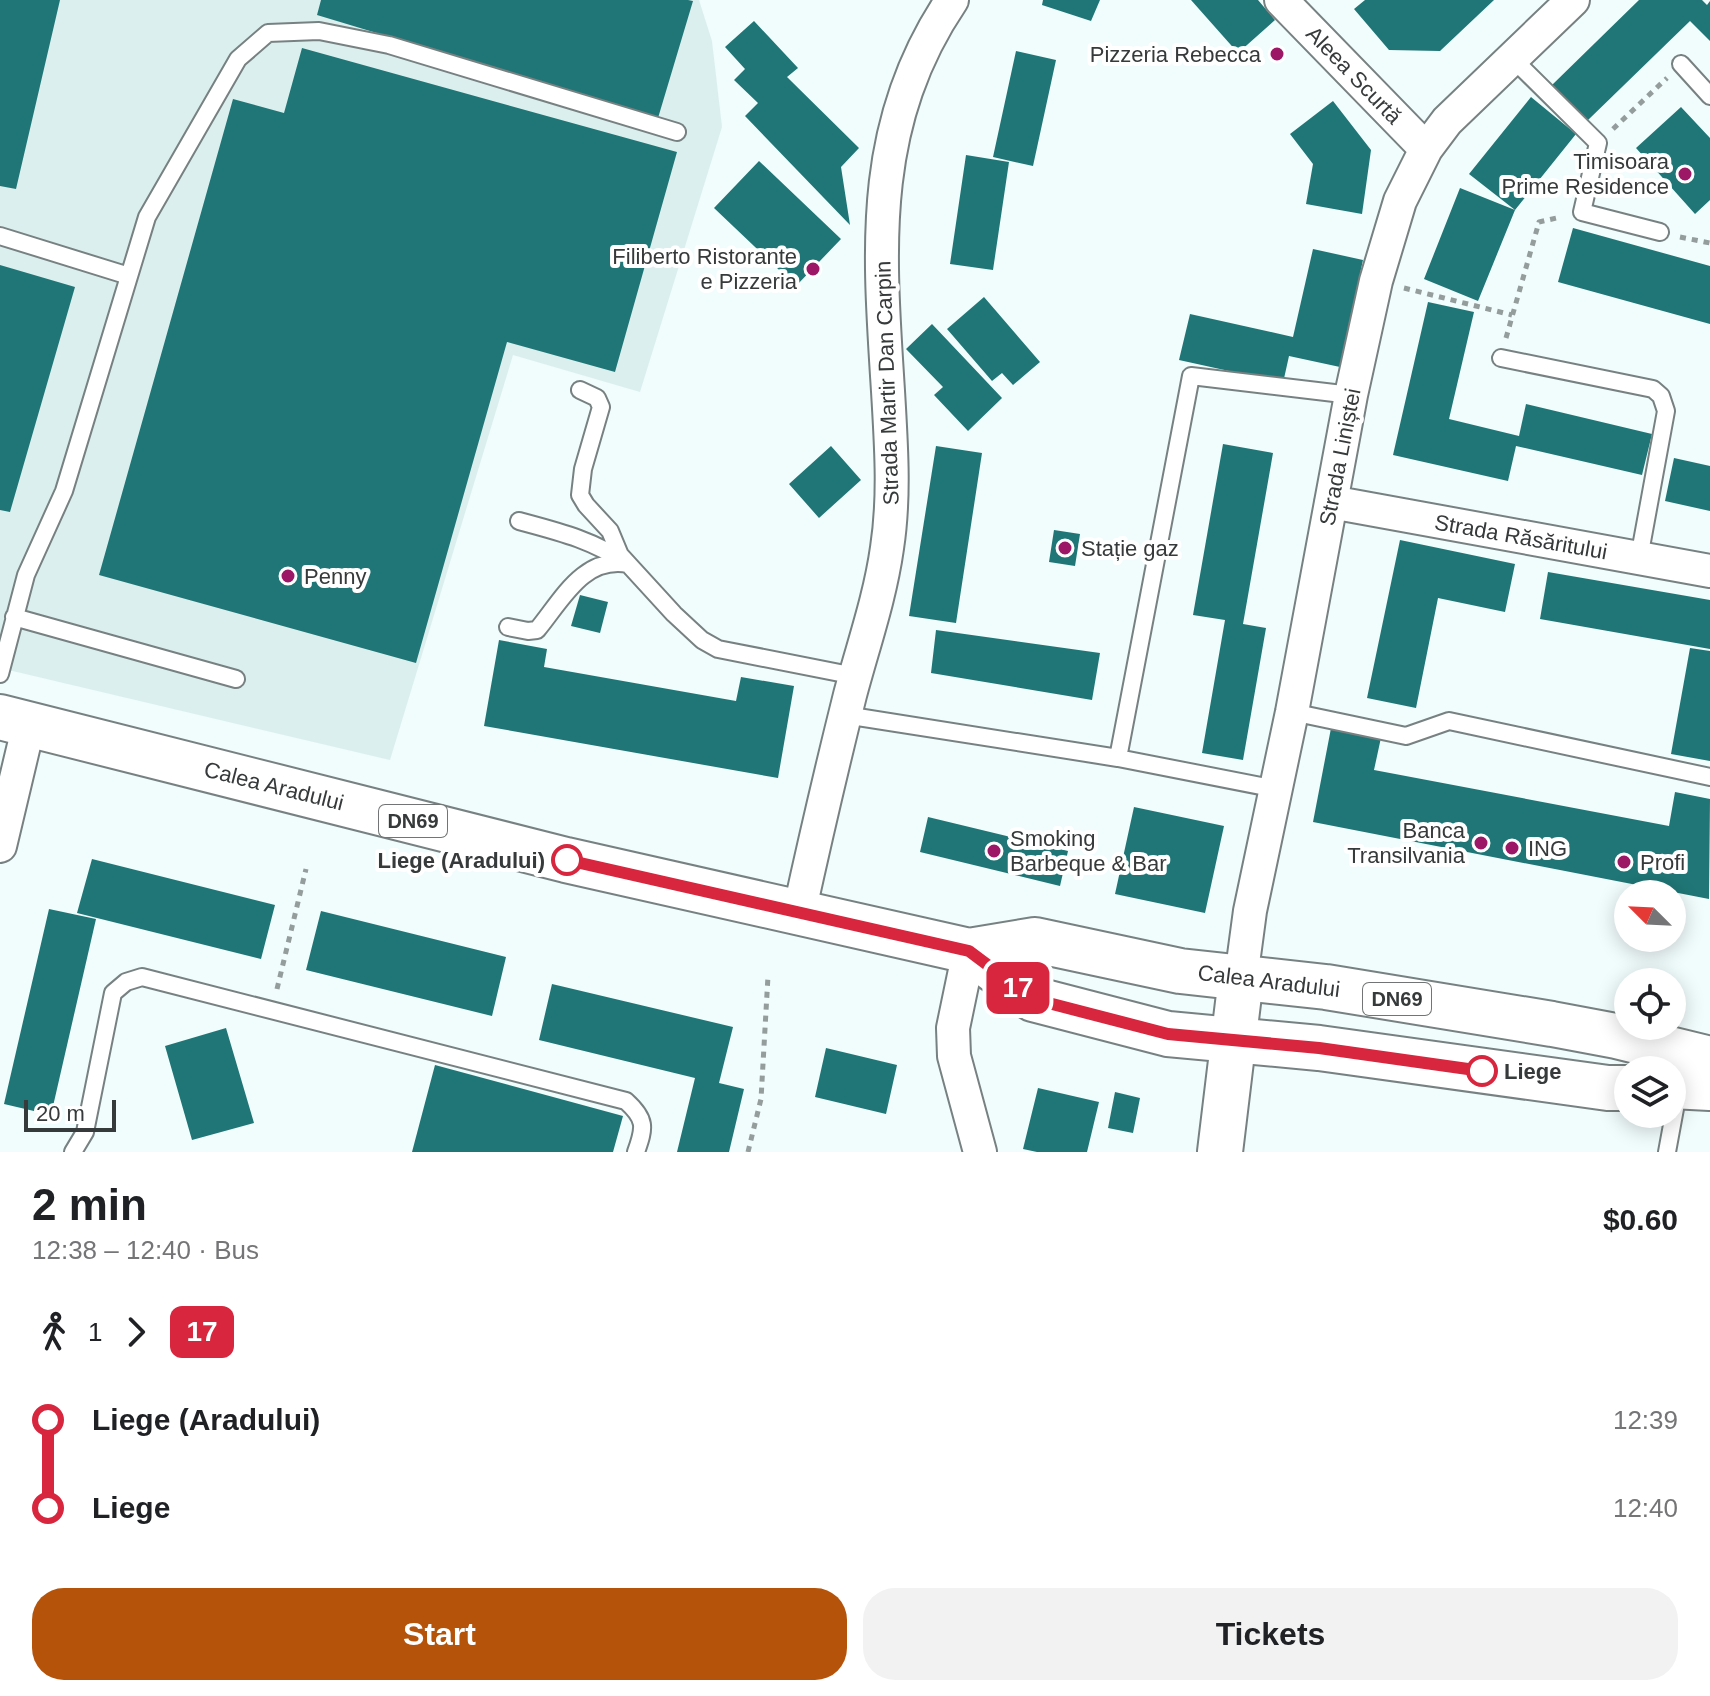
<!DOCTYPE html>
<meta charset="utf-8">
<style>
body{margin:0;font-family:Helvetica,sans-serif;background:#f2f2f2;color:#202124;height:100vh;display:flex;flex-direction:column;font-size:30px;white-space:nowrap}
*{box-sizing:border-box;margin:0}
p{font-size:26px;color:#757577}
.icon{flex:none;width:44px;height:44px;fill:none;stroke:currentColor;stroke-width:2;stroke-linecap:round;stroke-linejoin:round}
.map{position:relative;height:1152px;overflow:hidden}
.panel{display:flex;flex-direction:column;background:#fff;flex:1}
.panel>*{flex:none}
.badge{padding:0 16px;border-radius:12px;font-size:28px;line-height:52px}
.needle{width:52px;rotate:294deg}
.tools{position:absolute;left:1614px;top:880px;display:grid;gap:16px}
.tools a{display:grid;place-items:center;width:72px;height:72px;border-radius:50%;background:#fff;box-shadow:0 4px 20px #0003;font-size:40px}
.scale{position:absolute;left:24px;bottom:20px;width:92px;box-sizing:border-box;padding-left:8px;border:4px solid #363a3a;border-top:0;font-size:22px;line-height:28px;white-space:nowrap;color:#363a3a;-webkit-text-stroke:6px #fff;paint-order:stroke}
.map>.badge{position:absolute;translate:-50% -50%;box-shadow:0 0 0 4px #fff}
.legs{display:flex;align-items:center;gap:12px;height:88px;padding:0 32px;font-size:26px}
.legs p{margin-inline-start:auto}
.overview{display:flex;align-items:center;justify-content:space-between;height:136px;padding:0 32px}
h1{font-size:44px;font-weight:700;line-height:60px}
.cta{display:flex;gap:16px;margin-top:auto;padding:16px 32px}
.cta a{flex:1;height:92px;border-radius:32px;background:#b45309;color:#fff;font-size:32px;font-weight:700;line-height:92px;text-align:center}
.cta a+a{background:#f2f2f2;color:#202124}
ul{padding:0 32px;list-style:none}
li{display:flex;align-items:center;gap:28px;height:88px;font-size:30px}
li i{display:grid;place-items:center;width:12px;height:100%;margin:0 10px;background:currentColor}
li i::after{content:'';width:20px;height:20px;margin:-10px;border:6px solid;border-radius:50%;background:#fff}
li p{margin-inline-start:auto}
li:first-child i{background:linear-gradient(#0000 50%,currentColor 0)}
li:last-child i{background:linear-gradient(currentColor 50%,#0000 0)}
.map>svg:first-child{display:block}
.built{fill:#dcefef}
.building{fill:#207676}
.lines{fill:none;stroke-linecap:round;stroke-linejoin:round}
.lane-casing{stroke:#788181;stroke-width:20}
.street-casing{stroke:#788181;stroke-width:36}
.secondary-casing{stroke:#788181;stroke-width:48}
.primary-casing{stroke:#788181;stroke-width:48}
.path{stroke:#949c9c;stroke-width:5;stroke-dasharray:6 6;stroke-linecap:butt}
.lane{stroke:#fff;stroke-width:16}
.street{stroke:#fff;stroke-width:32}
.secondary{stroke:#fff;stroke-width:44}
.primary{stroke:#fff;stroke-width:44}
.line-1-casing{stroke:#fff;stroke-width:18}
.line-1{stroke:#d7263d;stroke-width:12}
.poi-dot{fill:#9d1767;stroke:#fff;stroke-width:3}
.stop-1-dot{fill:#fff;stroke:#d7263d;stroke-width:4}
.labels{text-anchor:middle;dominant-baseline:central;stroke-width:8;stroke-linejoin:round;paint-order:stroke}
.shield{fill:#fff;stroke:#727575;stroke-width:2}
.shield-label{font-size:20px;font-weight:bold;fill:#363a3a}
.poi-label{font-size:22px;fill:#363a3a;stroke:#fff;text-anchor:start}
.street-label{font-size:22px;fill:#363a3a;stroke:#fff}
.stop-label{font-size:22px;font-weight:bold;fill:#363a3a;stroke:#fff;text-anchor:end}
</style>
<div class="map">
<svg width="1710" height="1152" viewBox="0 0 1710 1152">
<rect width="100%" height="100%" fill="#f1fcfc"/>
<path class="built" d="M0 0H699L712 41 722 127 640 392 513 355 390 760 0 668Z"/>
<path class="building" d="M0 0H60L16 189 0 186Z
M321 0H688L693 1 658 118 317 15Z
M1043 0H1100L1091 21 1042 5Z
M1191 0H1258L1275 20 1238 53Z
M1365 0H1494L1440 51 1389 50 1354 9Z
M1639 0H1702L1707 5 1710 1V41L1690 21 1587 121 1552 85Z
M754 21 798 68 787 77 859 148 841 167 850 225 745 116 758 103 734 80 745 69 725 47Z
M302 48 677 152 615 372 507 342 416 663 99 575 233 99 284 113Z
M1016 51 1056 60 1033 166 993 157Z
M1531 97 1576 134 1515 210 1478 301 1424 279 1460 188 1515 210 1469 174Z
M1333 101 1371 150 1362 214 1306 204 1313 164 1290 134Z
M1681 107 1710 138V200L1695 214 1636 148Z
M966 155 1009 162 993 270 950 264Z
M759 161 841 239 796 286 714 208Z
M1573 228 1710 266V324L1558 282Z
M1313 249 1363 260 1340 367 1289 356 1283 383 1179 360 1190 314 1293 337Z
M0 265 75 287 10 512 0 510Z
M984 297 1040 362 1013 385 1002 373 992 381 947 329Z
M1428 302 1474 312 1449 419 1519 436 1526 404 1652 434 1642 475 1516 446 1508 481 1393 455Z
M932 324 1002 398 968 431 934 395 943 387 906 349Z
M1223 444 1273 453 1243 624 1266 628 1243 760 1202 753 1225 620 1193 615Z
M831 446 861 480 819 518 789 484Z
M936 446 982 453 956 623 909 616Z
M1674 458 1710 466V511L1665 501Z
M1054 530 1080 534 1075 566 1049 562Z
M1400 540 1515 564 1505 612 1438 598 1416 708 1367 698Z
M1548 572 1710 600V649L1540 619Z
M580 595 608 602 600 633 571 626Z
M936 630 1100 653 1092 700 931 673Z
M499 640 547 649 544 667 736 701 741 677 794 686 778 778 484 726Z
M1690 648 1710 651V761L1671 754Z
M1332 723 1382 733 1374 770 1669 826 1675 792 1710 799 1709 899 1313 822Z
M1134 807 1224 826 1205 913 1115 894Z
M928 817 1068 851 1060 886 920 852Z
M92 859 275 905 261 959 77 913Z
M49 909 96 919 51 1115 4 1104Z
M321 911 506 957 492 1016 306 970Z
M552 984 733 1027 719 1083 744 1089 729 1152H677L695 1078 539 1040Z
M226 1028 254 1123 192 1140 165 1046Z
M826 1048 897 1065 886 1114 815 1097Z
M435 1065 623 1116 613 1152H412Z
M1038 1088 1099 1102 1087 1152H1037L1023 1149Z
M1115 1092 1140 1098 1133 1133 1108 1128Z"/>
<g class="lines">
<g class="lane-casing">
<path id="lane" d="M1512 58 1598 143 1582 212 1660 232
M1681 64 1710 96
M0 236 129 276
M1501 358 1653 389 1661 396 1666 411 1639 558
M580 390 597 398 601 407 583 469 580 495 586 505 610 531 620 555 674 614 702 640 718 649 855 676
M14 617 236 679
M508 627 528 631 537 630C562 600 583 556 628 564 593 540 560 532 519 521
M0 674 26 575 64 491 147 217 238 59 268 33 319 31 389 45 677 132
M1292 712 1406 736 1449 721 1710 777
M845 715 1118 758 1276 789
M1118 758 1191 376 1351 395
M73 1152 85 1132 113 993 126 982 142 977 626 1101C646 1119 645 1127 636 1152
M1667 1152 1679 1087"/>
</g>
<g class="street-casing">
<path id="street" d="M1281 0 1426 149
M1331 502 1710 571
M0 846 29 724
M799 913C815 840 832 767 850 695 863 646 880 598 887 548 895 496 891 443 888 391 879 249 868 124 952 0
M969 951 953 1028 954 1056 980 1152
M1241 978 1250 911 1292 712 1351 395 1376 281 1400 201 1426 149 1447 121 1573 0"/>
</g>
<g class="secondary-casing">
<path id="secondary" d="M1220 1152 1241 978"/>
</g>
<g class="primary-casing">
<path id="primary" d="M0 717 566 860 969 951 1035 940 1180 971 1326 987 1552 1024 1616 1036 1710 1059
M969 951 1033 999 1168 1034 1319 1048 1608 1088H1628
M1672 1086 1710 1088"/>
</g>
<path class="path" d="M1613 129 1667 78
M1680 237 1710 243
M1404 288 1512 315
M1506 338 1539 222 1561 217
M277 989 306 869
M748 1152 761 1099 768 976"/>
<use href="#lane" class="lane"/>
<use href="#street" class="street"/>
<use href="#secondary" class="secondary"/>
<use href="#primary" class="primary"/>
</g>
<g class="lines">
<g class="line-1-casing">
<path id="line-1" d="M567 860 969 951 1033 999 1168 1034 1319 1048 1482 1071"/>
</g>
<use href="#line-1" class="line-1"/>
</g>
<g class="poi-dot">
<circle cx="1277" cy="54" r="8"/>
<circle cx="1685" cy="174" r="8"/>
<circle cx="813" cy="269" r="8"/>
<circle cx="1065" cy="548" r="8"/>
<circle cx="288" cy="576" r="8"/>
<circle cx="1481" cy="843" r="8"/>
<circle cx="1512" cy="848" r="8"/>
<circle cx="994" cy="851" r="8"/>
<circle cx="1624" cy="862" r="8"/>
</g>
<g class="stop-1-dot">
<circle cx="567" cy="860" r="14"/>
<circle cx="1482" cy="1071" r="14"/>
</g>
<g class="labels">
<g class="shield">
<rect x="379" y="805" width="68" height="32" rx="6"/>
<rect x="1363" y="983" width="68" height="32" rx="6"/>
</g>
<g class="shield-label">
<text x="413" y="821">DN69</text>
<text x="1397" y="999">DN69</text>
</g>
<g class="poi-label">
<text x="1261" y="54" text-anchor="end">Pizzeria Rebecca</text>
<text x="1669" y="161" text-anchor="end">Timisoara<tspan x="1669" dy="25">Prime Residence</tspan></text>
<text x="797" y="256" text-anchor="end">Filiberto Ristorante<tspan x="797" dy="25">e Pizzeria</tspan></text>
<text x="1081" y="548">Stație gaz</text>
<text x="304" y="576">Penny</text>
<text x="1465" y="830" text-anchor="end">Banca<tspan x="1465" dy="25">Transilvania</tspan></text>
<text x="1010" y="838">Smoking<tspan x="1010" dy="25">Barbeque &amp; Bar</tspan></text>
<text x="1528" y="848">ING</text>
<text x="1640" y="862">Profi</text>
</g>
<g class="street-label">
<text transform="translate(1354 75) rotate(46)">Aleea Scurtă</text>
<text transform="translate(887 383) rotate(-92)">Strada Martir Dan Carpin</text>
<text transform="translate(1340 457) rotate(-79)">Strada Liniștei</text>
<text transform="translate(1521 537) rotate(10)">Strada Răsăritului</text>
<text transform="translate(274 786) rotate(14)">Calea Aradului</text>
<text transform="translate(1269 981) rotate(7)">Calea Aradului</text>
</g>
<g class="stop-label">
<text x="545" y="860">Liege (Aradului)</text>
<text x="1504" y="1071" text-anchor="start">Liege</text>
</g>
</g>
</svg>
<div class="tools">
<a><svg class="needle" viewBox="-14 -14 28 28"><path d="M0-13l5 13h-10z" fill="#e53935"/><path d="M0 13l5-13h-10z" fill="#757577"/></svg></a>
<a><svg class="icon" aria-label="locate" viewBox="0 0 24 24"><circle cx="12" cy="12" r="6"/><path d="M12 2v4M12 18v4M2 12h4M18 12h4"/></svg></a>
<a><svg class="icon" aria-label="layers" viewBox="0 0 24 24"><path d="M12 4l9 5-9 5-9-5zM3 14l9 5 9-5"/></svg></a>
</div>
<div class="scale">20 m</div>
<b class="badge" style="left:1018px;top:988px;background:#d7263d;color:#fff">17</b>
</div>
<section class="panel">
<div class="overview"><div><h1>2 min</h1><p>12:38 – 12:40 · Bus</p></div><b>$0.60</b></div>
<div class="legs"><svg class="icon" aria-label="walk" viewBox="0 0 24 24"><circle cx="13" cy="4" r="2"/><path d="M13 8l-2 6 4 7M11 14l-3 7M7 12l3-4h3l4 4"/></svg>1<svg class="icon" aria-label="forward" viewBox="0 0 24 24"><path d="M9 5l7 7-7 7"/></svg><b class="badge" style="background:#d7263d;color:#fff">17</b></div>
<ul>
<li><i style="color:#d7263d"></i><b>Liege (Aradului)</b><p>12:39</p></li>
<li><i style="color:#d7263d"></i><b>Liege</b><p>12:40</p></li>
</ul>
<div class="cta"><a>Start</a><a>Tickets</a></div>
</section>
